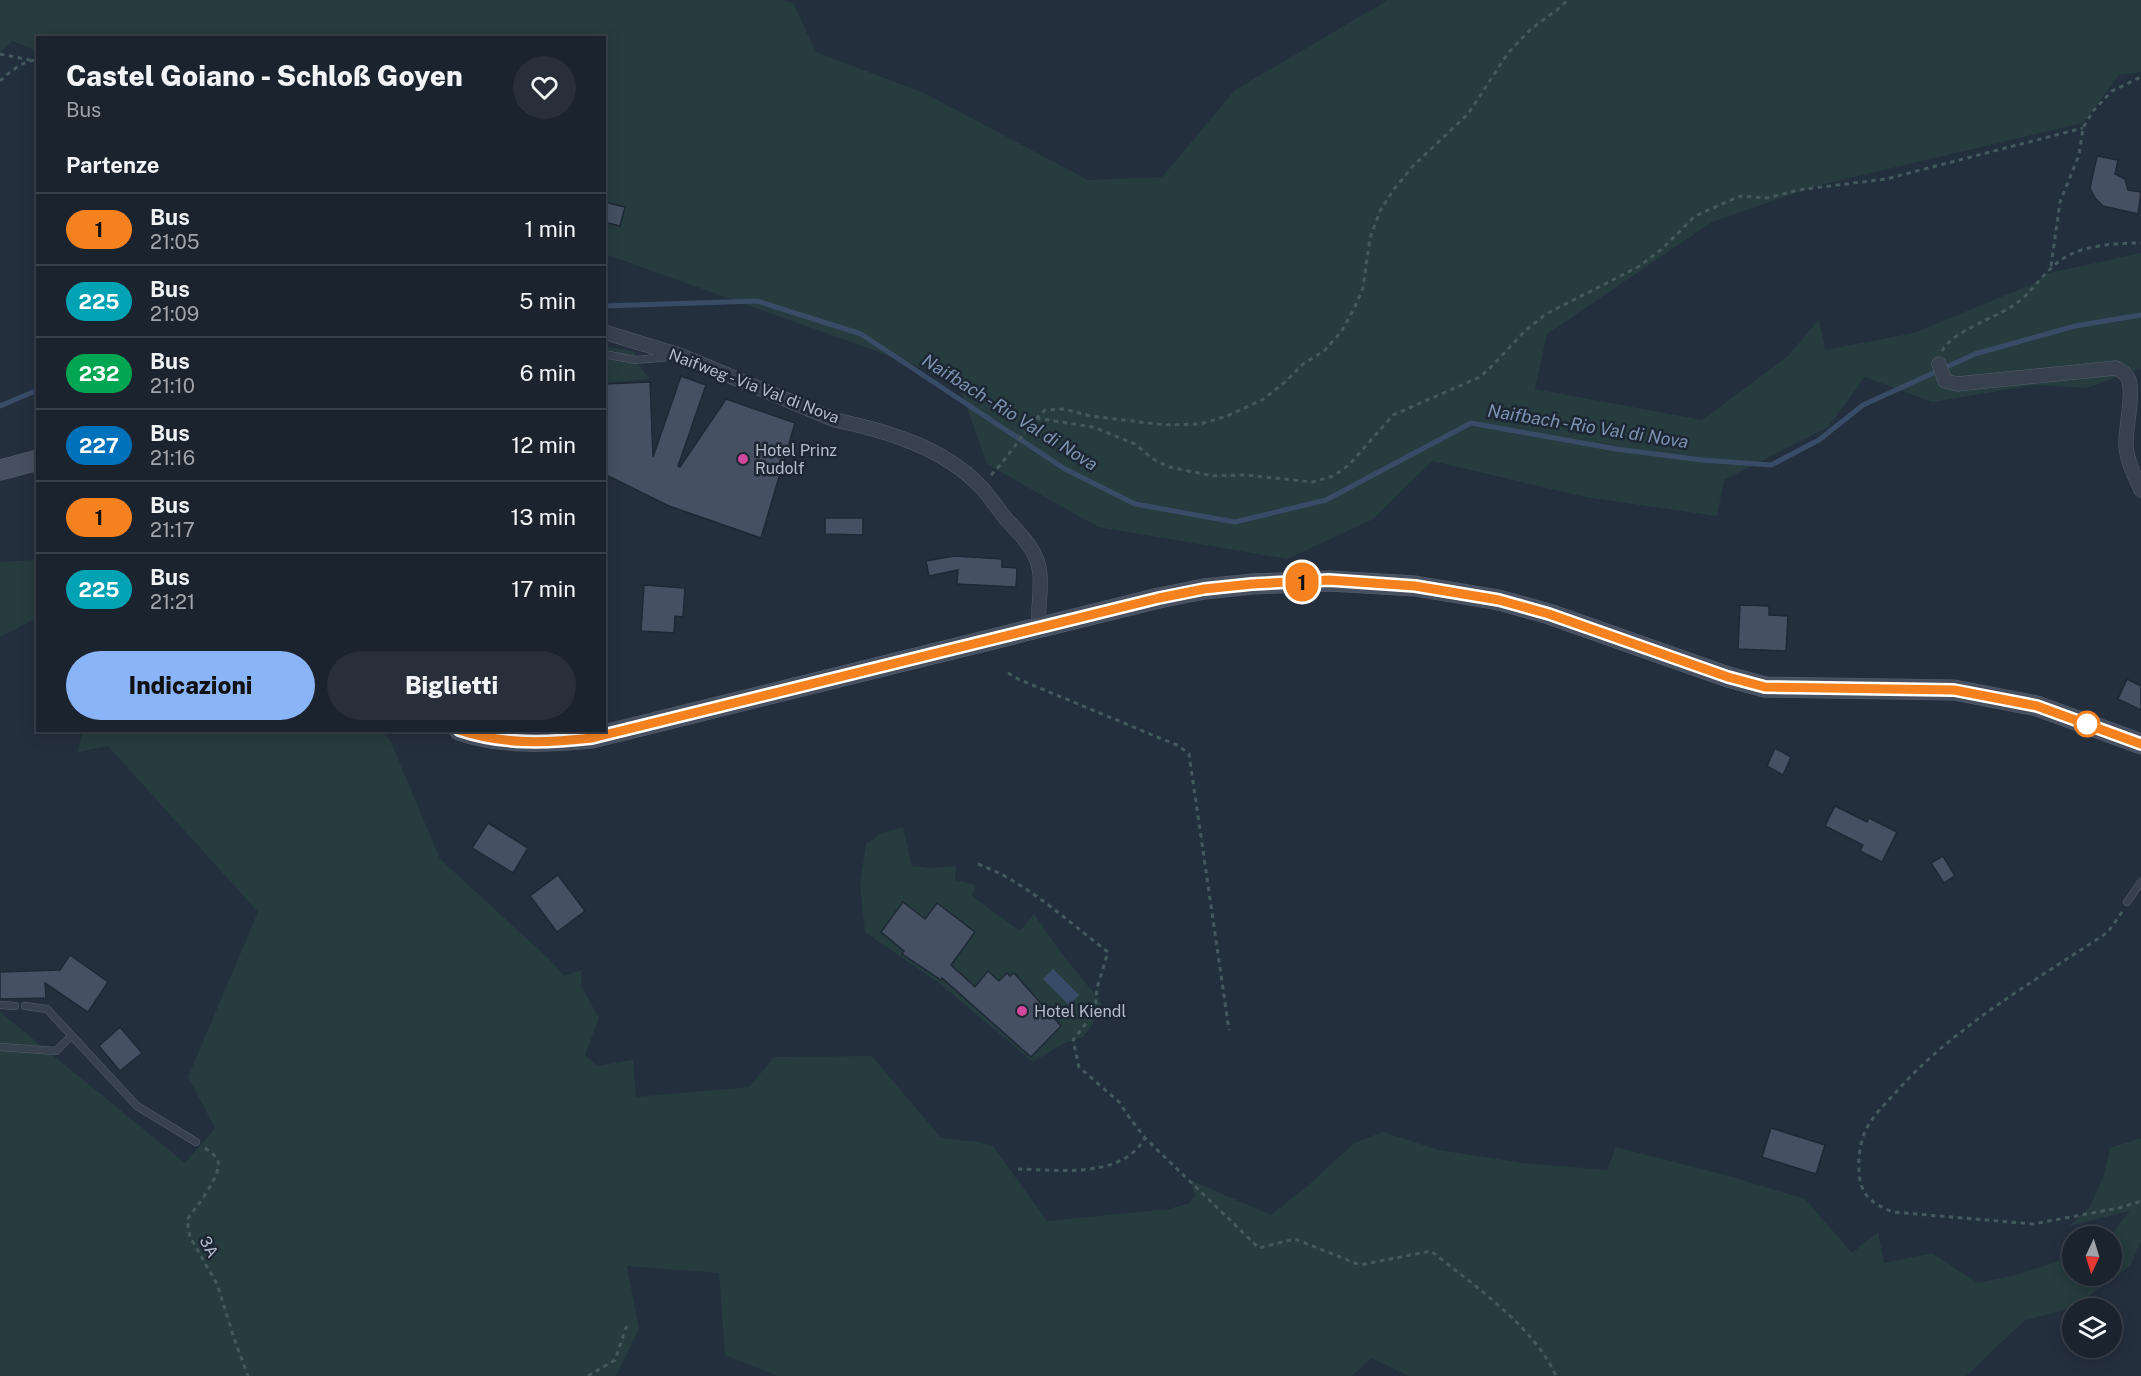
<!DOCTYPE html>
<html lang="it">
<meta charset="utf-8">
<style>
body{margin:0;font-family:"Public Sans",sans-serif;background:#282f3a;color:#f1f3f6;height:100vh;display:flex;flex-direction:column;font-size:22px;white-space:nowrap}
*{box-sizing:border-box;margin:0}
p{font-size:20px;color:#a0a4aa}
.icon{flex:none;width:33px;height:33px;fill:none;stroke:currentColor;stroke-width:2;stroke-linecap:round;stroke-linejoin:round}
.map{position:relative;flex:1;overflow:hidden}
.panel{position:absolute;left:36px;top:36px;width:570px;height:696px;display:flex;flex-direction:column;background:#1b232e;border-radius:0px;box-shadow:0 3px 15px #0003,0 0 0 2px #39404a}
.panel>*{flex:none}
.badge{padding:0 12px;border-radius:20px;font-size:21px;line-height:39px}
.needle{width:39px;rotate:184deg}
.tools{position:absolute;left:2062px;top:1226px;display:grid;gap:12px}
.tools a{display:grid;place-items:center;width:60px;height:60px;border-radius:50%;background:#1b232e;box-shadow:0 3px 15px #0003,0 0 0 2px #39404a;font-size:30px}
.map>.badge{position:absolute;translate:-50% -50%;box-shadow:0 0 0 3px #fff}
h2{padding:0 30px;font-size:22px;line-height:54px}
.round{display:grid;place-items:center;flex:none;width:63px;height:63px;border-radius:32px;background:#282f3a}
.overview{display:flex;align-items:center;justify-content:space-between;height:102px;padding:0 30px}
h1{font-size:28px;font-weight:800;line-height:45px}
.cta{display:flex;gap:12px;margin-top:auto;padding:12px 30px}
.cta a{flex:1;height:69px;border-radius:36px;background:#8ab4f8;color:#111;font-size:24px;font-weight:800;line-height:69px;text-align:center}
.cta a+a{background:#282f3a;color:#f1f3f6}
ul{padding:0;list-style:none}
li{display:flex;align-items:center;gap:18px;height:72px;padding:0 30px;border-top:2px solid #39404a}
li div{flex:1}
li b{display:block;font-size:22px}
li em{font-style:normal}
li .badge{min-width:66px;font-weight:700;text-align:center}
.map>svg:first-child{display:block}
.green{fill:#263c3f}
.water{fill:#394c67}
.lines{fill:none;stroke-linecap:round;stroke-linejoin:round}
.stream{stroke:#394c67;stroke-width:5}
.building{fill:#455162;stroke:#1f2835;stroke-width:1.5}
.lane-casing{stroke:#565f6c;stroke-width:8}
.street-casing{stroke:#565f6c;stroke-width:15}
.secondary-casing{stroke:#565f6c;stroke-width:21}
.path{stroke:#44595c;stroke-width:3;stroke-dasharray:4.5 4.5;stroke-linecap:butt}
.lane{stroke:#38414e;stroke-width:7}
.street{stroke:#38414e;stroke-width:14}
.secondary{stroke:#465061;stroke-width:20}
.line-casing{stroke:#fff;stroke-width:14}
.line{stroke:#f5821f;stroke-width:9}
.hotel-dot{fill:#d1479c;stroke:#1d2633;stroke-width:2}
.stop-dot{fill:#fff;stroke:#f5821f;stroke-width:3}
.labels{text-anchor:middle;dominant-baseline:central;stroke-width:5;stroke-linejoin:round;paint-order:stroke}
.street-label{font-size:16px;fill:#b4bcc9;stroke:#1d2633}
.poi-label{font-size:16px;fill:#b4bcc9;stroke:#1d2633;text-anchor:start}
.water-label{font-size:18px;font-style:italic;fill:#7c92b1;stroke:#1d2633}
</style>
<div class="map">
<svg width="2141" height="1376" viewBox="0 0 2141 1376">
<rect width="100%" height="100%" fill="#242f3e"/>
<path class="green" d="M0 0H782L793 3 816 52 924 93 1088 180 1162 177 1235 90 1388 0H2141V72L2119 75 2083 123 1816 186 1712 222 1547 334 1535 389 1702 420 1789 355 1819 319 1825 350 1914 333 2037 282 2045 274 2141 253V368L2087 388 2034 385 1932 402 1865 377 1828 427 1724 480 1717 516 1585 497 1432 461 1373 519 1287 559 1098 527 987 464 957 380 605 254 604 38H38L37 51 12 41 0 52Z
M605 346 636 352 635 360 650 379 605 383Z
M37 558V618L0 637V562L34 560Z
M82 731H382L391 742 440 859 549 959 564 976 582 970 581 986 599 1018 585 1055 597 1066 633 1060 636 1097 749 1087 774 1057 872 1056 941 1138 979 1142 993 1146 1047 1221 1169 1209 1190 1203 1195 1195 1190 1180 1271 1215 1311 1183 1354 1143 1383 1132 1439 1150 1523 1163 1607 1170 1616 1147 1736 1178 1805 1199 1852 1253 1878 1232 1884 1263 1932 1253 1978 1283 2016 1275 2073 1256V1275H2112V1236H2110L2130 1211 2069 1226 2090 1207 2104 1175 2110 1148 2141 1138V1242L2130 1266 2072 1308 2025 1320 1966 1376H1409L1371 1358 1352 1376H778L725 1355 719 1273 627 1266 639 1329 616 1376H0V1012L185 1163 215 1128 188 1077 258 912 108 746 78 752Z
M903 827 912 866 929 868 956 866 955 880 976 885 972 896 1020 931 1034 914 1062 954 1102 1003 1093 1023 1083 1037 1062 1044 1033 1062 943 986 865 932 860 884 866 844 881 833Z"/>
<path class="water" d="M1053 969 1079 995 1069 1005 1043 979Z"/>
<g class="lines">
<path class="stream" d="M604 306 757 301 861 334 1065 469 1135 504 1235 522 1326 500 1471 423 1616 449 1702 460 1771 465 1819 440 1863 405 1975 354 2075 326 2141 315
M0 406 38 390"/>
</g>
<path class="building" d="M2097 156 2118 160 2115 174 2125 179 2128 190 2141 192 2138 214 2103 206 2095 198 2090 188Z
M604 202 625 207 620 226 604 222Z
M681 376 706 385 678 466 680 467 726 399 795 423 761 538 669 506 604 474V384L650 382 653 457Z
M825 518H863V535L825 534Z
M954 556 1002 559V567L1017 568 1016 587 957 584 958 570 929 576 926 561Z
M644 585 685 588 683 617 675 616 674 633 641 631Z
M1740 605 1769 606V615L1788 616 1786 651 1738 649Z
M2127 679 2141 686V710L2118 699Z
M1775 748 1791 757 1783 775 1767 766Z
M1835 806 1867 822 1869 818 1897 832 1882 862 1860 851 1863 845 1825 826Z
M488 823 528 848 513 873 472 848Z
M1943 856 1955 876 1944 883 1931 863Z
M558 875 585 911 557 932 530 896Z
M903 902 925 919 937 903 975 932 951 965 975 987 988 971 999 981 1007 973 1010 976 1014 973 1061 1026 1031 1057 942 978 941 980 902 954 904 951 881 932Z
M70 955 108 982 88 1012 45 983 46 998 0 999V972L60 970Z
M120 1027 142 1053 120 1071 99 1046Z
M1771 1128 1825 1145 1816 1174 1762 1157Z"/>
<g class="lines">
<g class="lane-casing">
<path id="lane" d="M604 354 635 360 670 357
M2127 902 2141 882
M0 1005 15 1006
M25 1006 47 1009 137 1106 196 1142
M0 1047 56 1051 71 1036"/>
</g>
<g class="street-casing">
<path id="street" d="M604 332 682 356 835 420C887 431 942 447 980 486 990 496 997 508 1006 519 1018 532 1036 549 1039 568 1043 587 1037 608 1039 627
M1939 364 1945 381 1957 384 2116 368C2121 371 2127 374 2129 380 2134 397 2125 428 2126 446 2127 462 2135 476 2141 490"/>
</g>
<g class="secondary-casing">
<path id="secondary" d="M0 470 38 460
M459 730C502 745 547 742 592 738L1159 598 1204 589 1252 584 1330 581 1415 586 1499 600 1549 614 1728 677 1765 687 1954 690 2037 706 2141 744"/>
</g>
<path class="path" d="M0 54 30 60
M0 81C10 72 23 60 38 60
M2051 266 2060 202 2079 155 2083 128 2093 111 2112 91 2141 77
M1942 351C1952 332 1992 319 2011 307 2034 293 2045 267 2069 255 2089 245 2118 243 2141 243
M1036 418 1093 427 1135 444 1153 459 1169 467 1213 476 1245 475 1313 482 1333 476 1349 465 1393 415 1480 377 1491 367 1525 331 1546 314 1638 267 1662 249 1695 216 1740 196 1768 198 1798 190 1886 179 2083 128
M991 475C1011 455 1024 429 1045 410L1064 409 1090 416 1165 425 1200 424 1227 416 1262 400 1284 383 1303 364 1324 351 1341 332 1354 309 1363 288 1370 238 1380 211 1394 189 1413 166 1468 114 1508 53 1531 29 1557 10 1568 0
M1008 673 1018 679 1179 746 1189 754 1229 1030
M978 864C1027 882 1067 921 1108 952L1097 988 1095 1012 1073 1040 1079 1067 1119 1102 1129 1117 1145 1138 1259 1248 1295 1239 1360 1265 1431 1251C1473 1285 1534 1326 1556 1376
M2122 912 2108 932C2035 981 1956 1025 1897 1091 1885 1104 1871 1117 1864 1134 1860 1145 1858 1159 1859 1170 1859 1194 1872 1204 1893 1212L2033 1224 2119 1208 2141 1201
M205 1148C210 1152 216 1155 218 1161 222 1176 195 1208 187 1220L190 1237 217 1284 235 1341 248 1376
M1018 1169C1058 1170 1122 1179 1145 1138
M588 1376 615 1360 627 1325"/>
<use href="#lane" class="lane"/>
<use href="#street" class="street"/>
<use href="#secondary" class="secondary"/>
</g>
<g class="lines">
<g class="line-casing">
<path id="line" d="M459 730C503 745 547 743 592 738L1159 598 1204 589 1252 584 1329 580 1415 586 1499 600 1549 614 1728 677 1765 687 1954 690 2037 706 2141 744"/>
</g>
<use href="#line" class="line"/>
</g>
<g class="hotel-dot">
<circle cx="743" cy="459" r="6"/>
<circle cx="1022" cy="1011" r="6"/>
</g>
<circle class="stop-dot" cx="2087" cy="724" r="12"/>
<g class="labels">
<g class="street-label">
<text transform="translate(754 386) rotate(21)">Naifweg - Via Val di Nova</text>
<text transform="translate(209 1247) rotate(62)">3A</text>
</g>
<g class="poi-label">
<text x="755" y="450">Hotel Prinz<tspan x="755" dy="18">Rudolf</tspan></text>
<text x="1034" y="1011">Hotel Kiendl</text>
</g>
<g class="water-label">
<text transform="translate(1010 412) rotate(32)">Naifbach - Rio Val di Nova</text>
<text transform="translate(1588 426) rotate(9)">Naifbach - Rio Val di Nova</text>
</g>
</g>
</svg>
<div class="tools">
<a><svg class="needle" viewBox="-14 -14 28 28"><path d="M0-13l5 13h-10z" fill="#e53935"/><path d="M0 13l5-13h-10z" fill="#a0a4aa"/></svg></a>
<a><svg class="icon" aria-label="layers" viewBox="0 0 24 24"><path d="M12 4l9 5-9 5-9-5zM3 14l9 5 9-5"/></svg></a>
</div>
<b class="badge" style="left:1302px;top:582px;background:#f5821f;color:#111">1</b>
<section class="panel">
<div class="overview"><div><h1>Castel Goiano - Schloß Goyen</h1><p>Bus</p></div><a class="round"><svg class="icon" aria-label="heart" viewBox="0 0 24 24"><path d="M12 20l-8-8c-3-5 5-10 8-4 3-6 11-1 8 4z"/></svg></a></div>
<h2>Partenze</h2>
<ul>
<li><span class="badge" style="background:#f5821f;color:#111">1</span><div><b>Bus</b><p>21:05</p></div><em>1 min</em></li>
<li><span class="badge" style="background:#00a3b4;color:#fff">225</span><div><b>Bus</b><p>21:09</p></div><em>5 min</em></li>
<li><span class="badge" style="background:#00a651;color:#fff">232</span><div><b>Bus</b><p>21:10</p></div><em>6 min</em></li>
<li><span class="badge" style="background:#0072bc;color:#fff">227</span><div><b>Bus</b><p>21:16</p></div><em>12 min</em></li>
<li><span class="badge" style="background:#f5821f;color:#111">1</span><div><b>Bus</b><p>21:17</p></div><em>13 min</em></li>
<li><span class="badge" style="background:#00a3b4;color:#fff">225</span><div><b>Bus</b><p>21:21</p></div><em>17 min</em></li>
</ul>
<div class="cta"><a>Indicazioni</a><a>Biglietti</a></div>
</section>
</div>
